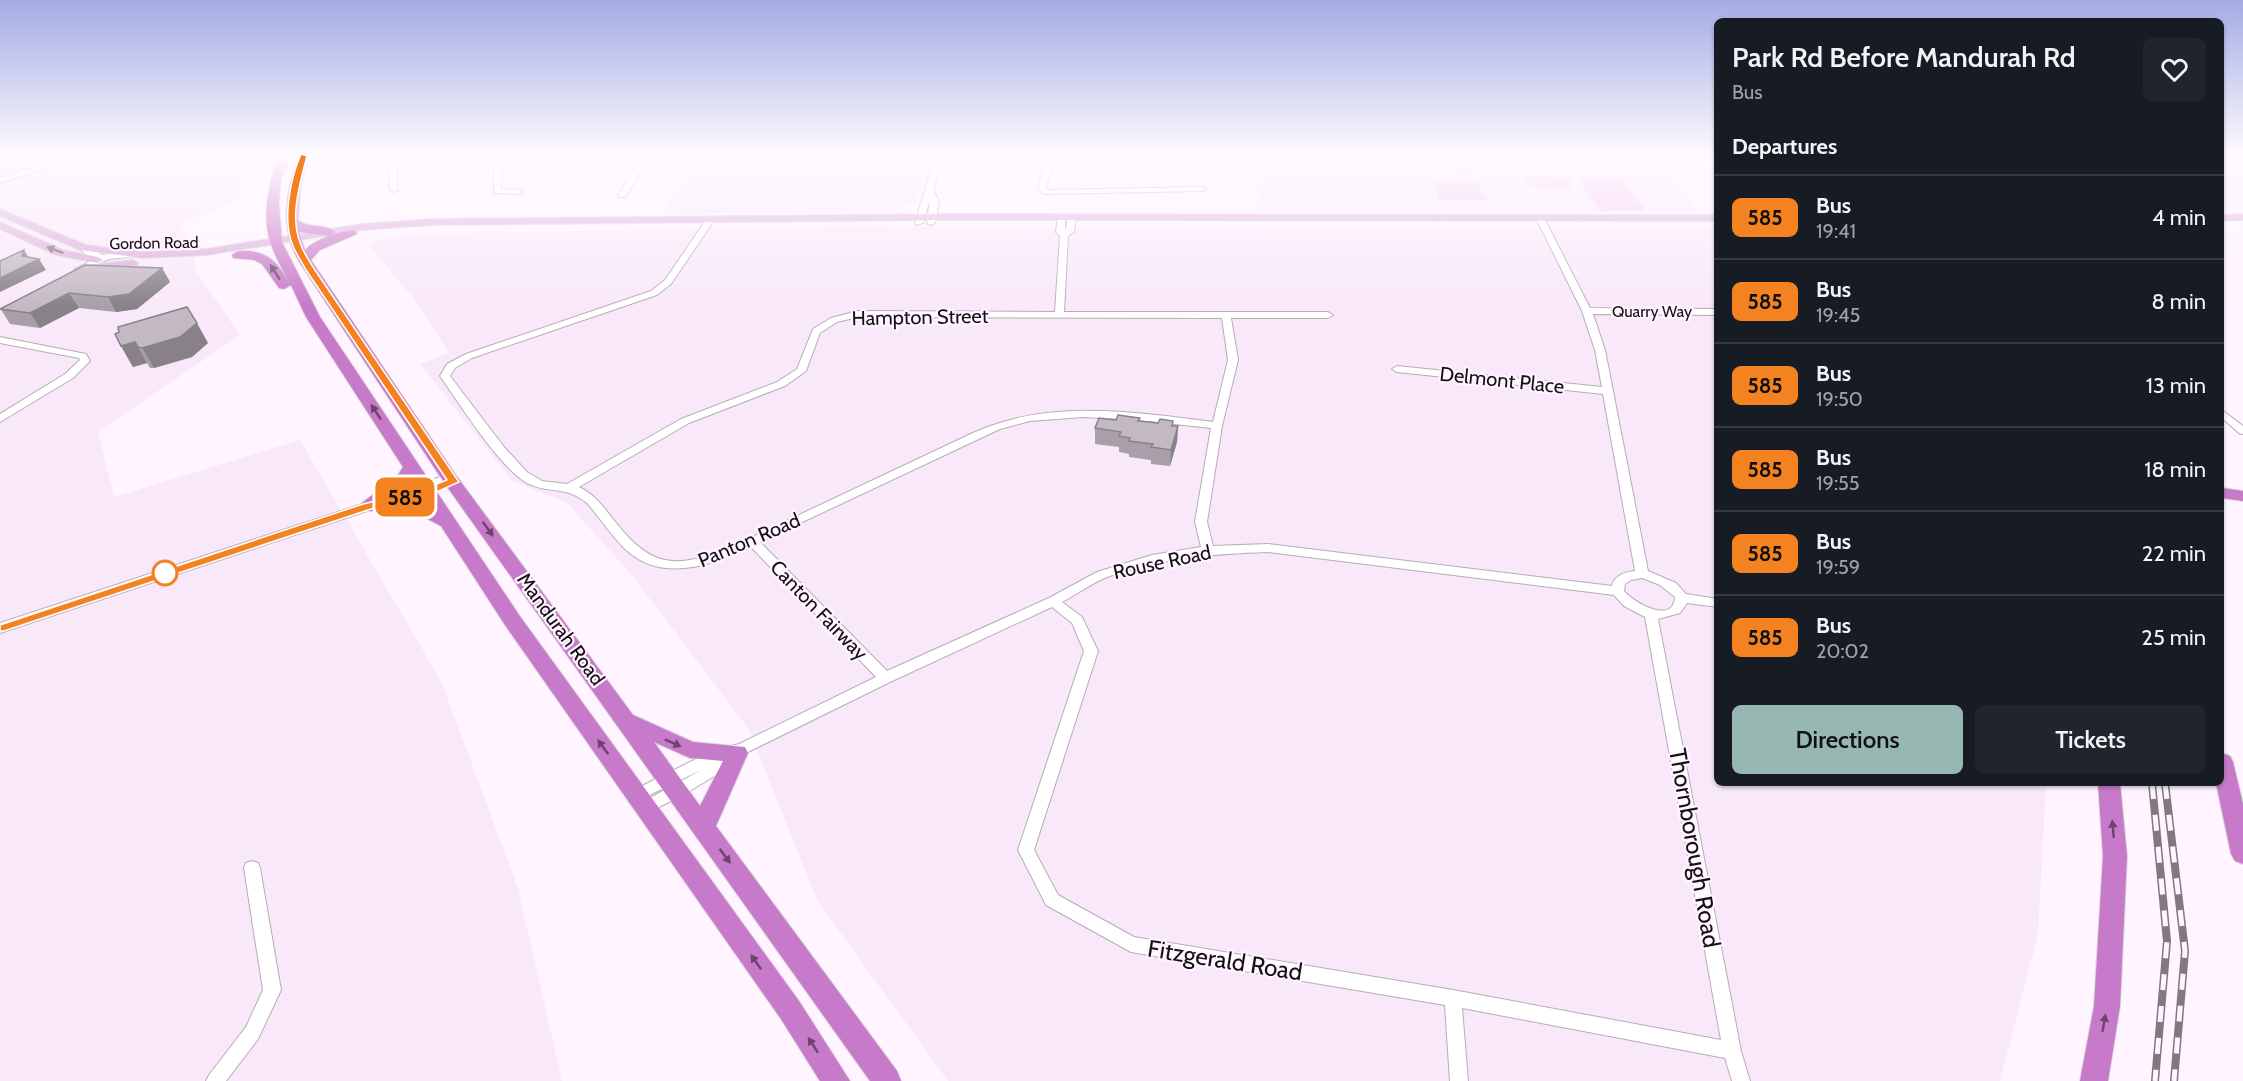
<!DOCTYPE html>
<style>
body{margin:0;font-family:Cabin,sans-serif;background:#20242c;color:#f1f3f6;height:100vh;display:flex;flex-direction:column;font-size:22px;white-space:nowrap}
*{box-sizing:border-box;margin:0}
p{font-size:20px;color:#9ea1a6}
.icon{flex:none;width:33px;height:33px;fill:none;stroke:currentColor;stroke-width:2;stroke-linecap:round;stroke-linejoin:round}
.map{position:relative;flex:1;overflow:hidden}
.details{position:absolute;left:1714px;top:18px;width:510px;height:768px;display:flex;flex-direction:column;background:#171b24;border-radius:9px;box-shadow:0 2px 4px #0004}
.details>*{flex:none}
.badge{padding:0 12px;border-radius:9px;font-size:21px;line-height:39px}
.map>.badge{position:absolute;translate:-50% -50%;box-shadow:0 0 0 3px #fff}
h2{padding:0 18px;font-size:22px;line-height:54px}
.round{display:grid;place-items:center;flex:none;width:63px;height:63px;border-radius:9px;background:#20242c}
.overview{display:flex;align-items:center;justify-content:space-between;height:102px;padding:0 18px}
h1{font-size:28px;font-weight:600;line-height:45px}
.button{display:flex;gap:12px;margin-top:auto;padding:12px 18px}
.button a{flex:1;height:69px;border-radius:9px;background:#97b7b2;color:#111;font-size:24px;font-weight:600;line-height:69px;text-align:center}
.button a+a{background:#20242c;color:#f1f3f6}
ul{padding:0;list-style:none}
li{display:flex;align-items:center;gap:18px;height:84px;padding:0 18px;border-top:2px solid #363941}
li div{flex:1}
li b{display:block;font-size:22px}
li em{font-style:normal}
li .badge{min-width:66px;font-weight:700;text-align:center}
.map>svg:first-child{display:block}
.built{fill:#f9e8f9}
.green{fill:#f3c6f4}
.lines{fill:none;stroke-linecap:round;stroke-linejoin:round}
.minor-casing{stroke:#b6acb6;stroke-width:2}
.major-casing{stroke:#d9d9d9;stroke-width:2}
.highway-casing{stroke:#d9d9d9;stroke-width:2}
.minor{fill:#fff;fill-rule:evenodd}
.major{fill:#deafdf;fill-rule:evenodd}
.highway{fill:#c87aca;fill-rule:evenodd}
.rail-casing{stroke:#807980;stroke-width:8}
.rail{stroke:#fff4ff;stroke-width:5;stroke-dasharray:16;stroke-linecap:butt}
.wall{fill:#a89fa8}
.shaded-wall{fill:#888288}
.building{fill:#c3b9c3;stroke:#888288;stroke-width:1.5}
.oneway{fill:#836783}
.oneway2{fill:#6e446e}
.line{fill:#f58220;stroke:#fff;stroke-width:1.5}
.stop-dot{fill:#fff;stroke:#f58220;stroke-width:3}
.labels{text-anchor:middle;dominant-baseline:central;stroke-width:4.5;stroke-linejoin:round;paint-order:stroke}
.far-street-label{font-size:16px;fill:#130f13;stroke:#fff4ff}
.street-label{font-size:20px;fill:#130f13;stroke:#fff4ff}
.near-street-label{font-size:24px;fill:#130f13;stroke:#fff4ff}
</style>
<div class="map">
<svg width="2243" height="1081" viewBox="0 0 2243 1081">
<rect width="100%" height="100%" fill="#fff4ff"/>
<path class="built" d="M0 156H260L235 202 179 224 192 245 196 271 240 335 98 432 114 497 300 440 441 681 518 888 562 1081H0Z
M701 156H931L915 202 894 212 662 214Z
M1260 156H1653L1699 212 1257 213Z
M2222 156H2243V209H2222Z
M835 227 1717 229 1718 783H2046L2038 935 2000 1081H948L818 902 748 728 630 573 566 502 512 481 420 364 449 353 416 301 369 246 379 240 410 234Z"/>
<path class="green" d="M1524 175 1569 178 1573 189 1527 186Z
M1577 178H1621L1646 210 1600 211Z
M1432 181 1477 182 1487 200H1440Z"/>
<g class="lines">
<g class="minor-casing">
<path id="minor" d="M70 156H81L0 183V178Z
M165 156 269 158 283 167 276 169 267 162 185 160Z
M388 156H396L398 190 394 192 390 190Z
M512 156H520L502 171 501 189 520 190 524 192 520 194 494 193V170Z
M636 156H646L650 158 625 197H619L618 195 642 159Z
M935 156H943L933 189 939 202 935 223 931 225 927 223 930 199 923 223 916 225 915 223Z
M1049 156H1057L1046 186 1048 190 1202 187 1206 189 1202 191 1046 194H1043L1038 186Z
M1468 156H1476L1477 163 1466 171 1462 169 1469 162Z
M1058 215 1065 217V231L1069 215 1076 217 1074 232 1068 236 1064 312H1328L1333 315 1328 318H1231L1238 360 1222 426 1207 522 1213 546 1268 544 1612 586C1614 575 1626 572 1635 571L1603 394 1397 372 1392 369 1397 366 1602 387 1595 350 1582 311 1536 218 1540 216 1544 218 1590 308 1718 309V315L1593 314 1605 350 1648 571 1676 583 1686 594 1718 599V607L1687 603 1680 613 1658 619 1741 1051 1750 1081H1732L1725 1058 1462 1008 1468 1081H1450L1445 1005 1131 952 1046 905 1018 850 1084 651 1072 623 1052 607 890 682 748 752 736 755 738 759 736 763 683 795 651 811 646 813 641 811 638 807 641 803 703 769 637 801 632 799 630 795 632 791 710 752 739 744 876 677 751 547C711 565 662 584 625 549 611 535 600 518 587 503 565 485 548 494 527 483 500 468 459 403 440 376L447 364 466 354 651 291 665 280 708 217H714L715 219 671 284 657 295 472 358 455 368 450 376 504 447 527 472 542 481 567 484 681 419 777 382 797 369 813 329 831 318 858 311 1055 312 1060 236 1056 232ZM858 317 1222 318 1228 360 1213 422C1134 412 1049 399 975 432L731 547C674 570 651 568 613 519 603 506 594 494 579 487L689 423 785 386 806 371 820 333 837 322ZM1083 417 1138 420 1211 428 1195 522 1201 547 1152 555 1097 572 1049 598 887 671 760 542 1000 429 1030 421ZM1268 552 1614 595 1624 606 1645 617 1721 1040 1453 990 1134 937 1058 895 1034 850 1098 651 1082 617 1062 602C1077 594 1092 583 1107 577 1160 558 1213 554 1268 552ZM1642 578 1660 585 1675 597C1673 625 1634 603 1624 591L1625 584 1631 580Z
M84 245 102 255 132 251 136 254C127 260 114 256 104 261 94 265 85 275 74 274V270L91 261 90 259 93 257 85 254 81 250V246Z
M0 337 86 354 90 361 73 378 0 422V414L65 374 80 360 79 358 0 343Z
M2222 410 2243 426V434L2239 433 2222 418Z
M449 474 455 477 453 479 364 512 0 633V623L356 506Z
M252 861 258 863 260 868 281 990 258 1039 226 1081H206L209 1075 246 1027 263 990 244 868 246 863Z"/>
</g>
<g class="major-casing">
<path id="major" d="M0 209 86 245 143 252 207 249 362 224 432 219 941 214 1718 215V221L941 220 432 225 362 230 207 255 143 258 80 250 0 216Z
M2243 214V220L2222 221V215Z
M0 222 63 250 98 257 103 260 98 263 56 255 0 229Z
M133 260 138 263 137 265 88 271 83 268 88 265Z"/>
</g>
<g class="highway-casing">
<path id="highway" d="M278 156H290L281 181 279 203 282 242 320 317 519 615 799 1001 850 1081H820L781 1019 505 625 441 526 411 510 367 511 361 510 358 506 398 475 403 467 306 317 291 285 284 289 279 288 262 264 254 260 233 258 232 255C237 250 242 251 249 251 270 253 279 265 289 282 283 270 275 257 271 244 261 218 269 181 278 156ZM412 480 427 503 406 498 388 499Z
M298 156H309L301 187 298 220C309 229 325 223 335 232L329 236 299 232 305 250C314 240 342 229 355 231L357 234 320 250 311 260 455 474 633 715 693 742 745 747 748 753 716 826 897 1071 901 1081H870L443 481 300 263C279 230 285 191 298 156ZM654 742 690 758 723 761 700 806Z
M2222 488 2243 491V501L2222 498Z
M2222 753 2230 756 2233 762 2243 804V864L2235 861 2231 854 2216 783H2222Z
M2098 783H2120L2127 856 2120 1006 2108 1081H2080L2094 1006 2103 856Z"/>
</g>
<use href="#minor" class="minor"/>
<use href="#major" class="major"/>
<use href="#highway" class="highway"/>
<g class="rail-casing">
<path id="rail" d="M2152 783 2167 941 2155 1081
M2165 783 2185 951 2174 1081"/>
</g>
<use href="#rail" class="rail"/>
</g>
<path class="wall" d="M162 268 170 282 137 309 116 312 79 308 40 328 10 324 0 308Z
M119 332 208 343 192 357 154 368H150L147 363 133 367 121 346Z
M1116 420 1139 421 1178 426 1177 442 1170 466 1151 464V460L1129 457V454L1119 452V447L1095 444V428Z"/>
<path class="shaded-wall" d="M24 250 31 261 39 259 46 270 0 292V278L22 256Z
M162 268 170 282 137 309 116 312 108 297Z
M69 293 79 308 40 328 30 313Z
M197 323 208 343 192 357 154 368 142 348Z
M135 342 147 363 133 367 121 346Z
M1178 426 1177 442 1170 466 1171 450Z"/>
<path class="building" d="M24 250 22 256 39 259 0 278V261Z
M85 265 162 268 129 294 108 297 69 293 30 313 0 309Z
M187 307 197 323 180 337 142 348 138 347 135 342 121 346 115 334 119 332 118 327Z
M1118 415 1140 418 1138 421 1158 423 1160 419 1173 421 1172 426H1178L1171 450 1151 447 1153 444 1129 441 1130 438 1119 436 1121 432 1095 428 1099 418 1116 420Z"/>
<defs><path id="oneway-solid" d="M-6-.8H1V-3.2L6.5 0L1 3.2V.8H-6Z" transform="scale(1.5)"/></defs>
<use class="oneway" href="#oneway-solid" transform="translate(55 250) rotate(-159)"/>
<g class="oneway2">
<use href="#oneway-solid" transform="translate(275 272) rotate(-123)"/>
<use href="#oneway-solid" transform="translate(376 412) rotate(-123)"/>
<use href="#oneway-solid" transform="translate(488 529) rotate(54)"/>
<use href="#oneway-solid" transform="translate(673 743) rotate(24)"/>
<use href="#oneway-solid" transform="translate(603 747) rotate(-126)"/>
<use href="#oneway-solid" transform="translate(2113 829) rotate(-95)"/>
<use href="#oneway-solid" transform="translate(725 856) rotate(54)"/>
<use href="#oneway-solid" transform="translate(756 962) rotate(-125)"/>
<use href="#oneway-solid" transform="translate(2104 1023) rotate(-80)"/>
<use href="#oneway-solid" transform="translate(813 1045) rotate(-123)"/>
</g>
<linearGradient id="sky" x2="0" y2="1"><stop stop-color="#a3ace3"/><stop offset="0.51" stop-color="#fffaff"/><stop offset="1" stop-color="#fffaff" stop-opacity="0"/></linearGradient>
<rect width="2243" height="307" fill="url(#sky)"/>
<path class="line" d="M301 154 307 156C300 183 289 218 301 245 304 254 310 262 315 270L459 482 432 494 371 509 4 631H0V625L363 504 425 489 447 480 306 270C302 262 296 254 293 246 282 221 290 179 301 154Z"/>
<circle class="stop-dot" cx="165" cy="573" r="12"/>
<g class="labels">
<g class="far-street-label">
<text transform="translate(154 243) rotate(-1)">Gordon Road</text>
<text x="1652" y="311">Quarry Way</text>
</g>
<g class="street-label">
<text transform="translate(920 317) rotate(-1)">Hampton Street</text>
<text transform="translate(1502 380) rotate(6)">Delmont Place</text>
<text transform="translate(749 540) rotate(-23)">Panton Road</text>
<text transform="translate(1162 562) rotate(-12)">Rouse Road</text>
<text transform="translate(819 610) rotate(46)">Canton Fairway</text>
<text transform="translate(561 629) rotate(54)">Mandurah Road</text>
</g>
<g class="near-street-label">
<text transform="translate(1695 848) rotate(80)">Thornborough Road</text>
<text transform="translate(1225 960) rotate(9)">Fitzgerald Road</text>
</g>
</g>
</svg>
<b class="badge" style="left:405px;top:497px;background:#f58220;color:#111">585</b>
<section class="details">
<div class="overview"><div><h1>Park Rd Before Mandurah Rd</h1><p>Bus</p></div><a class="round"><svg class="icon" aria-label="heart" viewBox="0 0 24 24"><path d="M12 20l-8-8c-3-5 5-10 8-4 3-6 11-1 8 4z"/></svg></a></div>
<h2>Departures</h2>
<ul>
<li><span class="badge" style="background:#f58220;color:#111">585</span><div><b>Bus</b><p>19:41</p></div><em>4 min</em></li>
<li><span class="badge" style="background:#f58220;color:#111">585</span><div><b>Bus</b><p>19:45</p></div><em>8 min</em></li>
<li><span class="badge" style="background:#f58220;color:#111">585</span><div><b>Bus</b><p>19:50</p></div><em>13 min</em></li>
<li><span class="badge" style="background:#f58220;color:#111">585</span><div><b>Bus</b><p>19:55</p></div><em>18 min</em></li>
<li><span class="badge" style="background:#f58220;color:#111">585</span><div><b>Bus</b><p>19:59</p></div><em>22 min</em></li>
<li><span class="badge" style="background:#f58220;color:#111">585</span><div><b>Bus</b><p>20:02</p></div><em>25 min</em></li>
</ul>
<div class="button"><a>Directions</a><a>Tickets</a></div>
</section>
</div>
